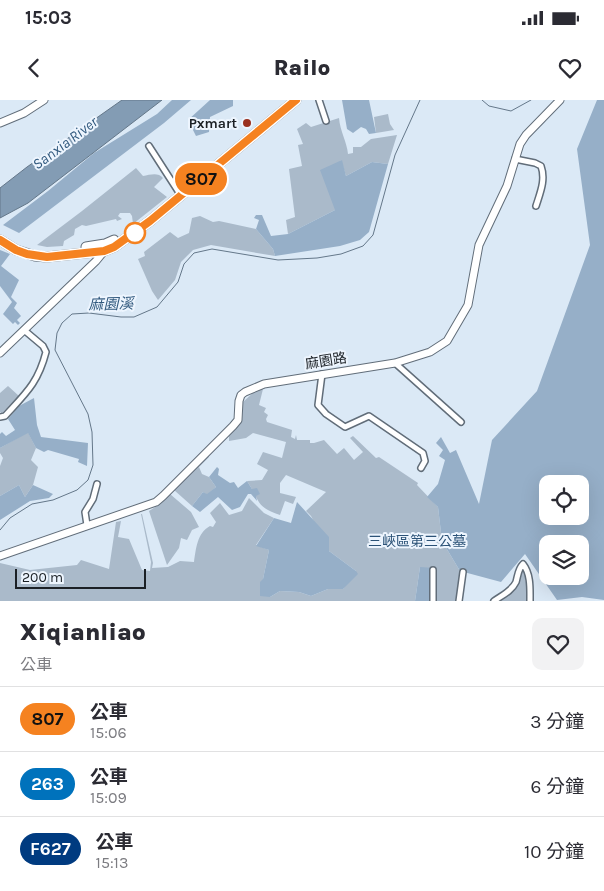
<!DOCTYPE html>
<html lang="zh-TW">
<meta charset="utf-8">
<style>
body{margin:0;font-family:Karla,"Noto Sans TC",sans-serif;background:#f2f2f3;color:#2b2b33;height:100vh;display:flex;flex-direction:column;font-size:19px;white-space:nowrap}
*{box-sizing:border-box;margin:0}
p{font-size:16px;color:#7c7c81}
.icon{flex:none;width:28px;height:28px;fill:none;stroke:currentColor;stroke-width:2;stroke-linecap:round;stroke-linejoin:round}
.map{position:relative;height:501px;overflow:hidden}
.drawer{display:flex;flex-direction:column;background:#fff;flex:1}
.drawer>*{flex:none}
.badge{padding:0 10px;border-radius:16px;font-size:18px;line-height:32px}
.fabs{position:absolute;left:539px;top:375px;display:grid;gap:10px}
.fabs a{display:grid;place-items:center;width:50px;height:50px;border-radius:10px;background:#fff;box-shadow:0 5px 20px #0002;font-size:25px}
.scale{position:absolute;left:15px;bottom:12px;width:131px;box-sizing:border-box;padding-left:5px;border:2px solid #1b2025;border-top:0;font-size:14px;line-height:18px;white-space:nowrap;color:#1b2025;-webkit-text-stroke:4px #edf5fe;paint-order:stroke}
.map>.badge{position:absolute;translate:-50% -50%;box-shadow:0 0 0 2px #fff}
.round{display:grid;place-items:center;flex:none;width:52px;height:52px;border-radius:10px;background:#f2f2f3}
.headline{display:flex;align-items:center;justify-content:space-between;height:85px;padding:0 20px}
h1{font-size:24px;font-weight:800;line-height:38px}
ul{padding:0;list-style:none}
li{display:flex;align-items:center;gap:15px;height:65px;padding:0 20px;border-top:1px solid #e1e1e2}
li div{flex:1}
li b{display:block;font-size:19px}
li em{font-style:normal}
li .badge{min-width:55px;font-weight:700;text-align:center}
.status{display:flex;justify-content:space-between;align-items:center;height:35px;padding:0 25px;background:#fff;direction:ltr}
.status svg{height:14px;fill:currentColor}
header{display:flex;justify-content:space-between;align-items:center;height:65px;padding:0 20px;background:#fff;font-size:22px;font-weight:800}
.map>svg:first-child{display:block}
.green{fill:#aabaca}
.forest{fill:#96afc8;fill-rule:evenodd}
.water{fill:#839cb4;stroke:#647789}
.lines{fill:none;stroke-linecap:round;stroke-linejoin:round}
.stream{stroke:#647789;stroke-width:1}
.minor-casing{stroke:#616d79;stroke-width:8}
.tertiary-casing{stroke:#616d79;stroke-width:9}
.primary-casing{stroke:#616d79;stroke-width:11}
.minor{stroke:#fff;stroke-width:5}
.tertiary{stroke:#fff;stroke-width:7}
.primary{stroke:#fff;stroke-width:9}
.line-casing{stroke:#fff;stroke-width:11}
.line{stroke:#f58220;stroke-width:8}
.poi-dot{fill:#9a301f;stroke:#edf5fe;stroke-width:2}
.stop-dot{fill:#fff;stroke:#f58220;stroke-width:2.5}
.labels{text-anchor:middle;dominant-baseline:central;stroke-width:4;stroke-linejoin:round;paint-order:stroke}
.poi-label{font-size:14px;font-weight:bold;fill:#1b2025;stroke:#edf5fe;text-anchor:end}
.street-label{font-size:14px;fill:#1b2025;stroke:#edf5fe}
.park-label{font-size:14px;fill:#2b5277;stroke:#edf5fe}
.water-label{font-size:15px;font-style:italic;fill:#31597e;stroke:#edf5fe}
</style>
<div class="status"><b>15:03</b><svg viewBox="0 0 49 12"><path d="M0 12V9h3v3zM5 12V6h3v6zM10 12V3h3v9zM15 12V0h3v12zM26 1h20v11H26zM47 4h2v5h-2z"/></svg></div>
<header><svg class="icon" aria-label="back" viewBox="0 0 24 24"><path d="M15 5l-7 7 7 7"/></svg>Railo<svg class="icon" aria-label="heart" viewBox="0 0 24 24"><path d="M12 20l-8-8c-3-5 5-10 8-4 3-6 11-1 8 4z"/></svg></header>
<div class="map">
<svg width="604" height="501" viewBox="0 0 604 501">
<rect width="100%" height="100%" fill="#dbe9f6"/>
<path class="green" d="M388 14 390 24 394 30 376 33 374 17Z
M339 18C340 31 347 42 348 54L353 53V47H361L371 39 397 35 388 64 372 62 346 76 341 60 335 110 288 134 286 120 295 117 289 69 302 66 298 45 303 44 297 29 306 23 311 27Z
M136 68 143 76C150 75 158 72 163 78L154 87 167 97 133 124 132 116 130 113H120L118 116 122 119 117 121 116 119 86 126 82 125 75 129 74 135 64 141 63 146 47 147 37 145 82 111Z
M200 116 213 122 219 121 256 129 273 149 275 156 211 145 193 150 181 162 175 180 158 200 152 191 138 159 145 156 144 152 170 132 178 138 189 133 192 118Z
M8 286 19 296 2 313 0 312V293Z
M263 289 259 305 266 308 264 312 268 315 266 319 267 322 292 330 291 337 295 339 296 335 297 340H310V343H314L324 340 337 354 344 348 354 360 363 352 350 338 353 336 376 358 379 357 418 383 417 385 438 407 442 441 460 471 457 501H434L420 467 415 501H0V463L30 470 77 465 81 460 109 469 116 422 121 421 118 437 129 439 142 470 150 471 151 462 141 414H142L153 463 152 468 168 467 180 461 194 462C196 449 197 433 210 426L213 427 216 422 210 413 220 403 229 415 242 411 249 398 264 413 274 418 256 445 269 450 263 479 270 497 280 491 299 492 311 496 328 489H343L356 471 329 451 311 416 306 411 326 392 286 375 280 383V393L296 397 293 404 285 401 280 415C255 407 260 400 247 381L262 380 268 370 257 364 263 352 282 358 286 342 253 333 246 338 229 341V336L242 321 243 302 255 291Z
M28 332 36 348 31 360 38 367 33 385 25 397 19 385 0 396V366L3 358 0 353V348Z
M208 355 209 357 199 367 202 374 209 377 216 387 207 395 203 392 192 406 174 390Z
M170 394 191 412 199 427 192 430 187 440 181 438 179 448 167 465 149 411 157 406Z
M524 470 529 501H496L516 489 520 473Z"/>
<path class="forest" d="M172 0H191L164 23 19 133 3 125 48 91 94 53 157 14Z
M210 0H233V6L210 17 209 32 196 36 188 20Z
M342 0H369L376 33 369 34 366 29 361 27 353 33 347 29Z
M597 0H604V500L582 497 557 500 525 454 501 482 460 471 442 441 438 407 427 397 438 384 445 360 439 356 443 350 436 343 441 337 450 353 456 350 479 404 492 340 537 291 590 145 577 49ZM548 384H580V416H548ZM548 444H580V476H548Z
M342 60 346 76 372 62 388 64 369 132 360 140 340 146 275 156 273 149 256 129 259 120 254 118 256 115H262L271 136 288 134 335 110 320 70Z
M0 150 10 154 1 166 19 180 11 197 17 203 14 208 21 216 17 220 20 223 18 225 15 222 13 224 3 214 12 202 0 186Z
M34 298 37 325 41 337 88 343 87 366 78 362 79 359 48 350 44 352 36 348 28 333 0 348V334L2 332 6 336 15 330 8 319 19 306Z
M217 367 219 369 218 375 230 383 234 382 238 388 247 381 252 389 257 388 260 394 256 396 257 401 251 394H248L240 407 232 410 218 397 200 412 192 406 203 392 207 394 216 387 209 377Z
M19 385 25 397 33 385 53 394 49 398 30 401 0 420V396Z
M297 402 329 437V451L356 471 358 474 343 489H328L311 496 299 492 280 491 270 497 260 496V482L263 479 269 450 256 446 274 418 291 423Z
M420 467 435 468 434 501H415Z"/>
<path class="water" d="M122 0H162L28 103 0 118V88L27 67Z"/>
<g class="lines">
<path class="stream" d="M482 0 489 6 511 11 531 0
M0 430 10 418 32 404 53 400 77 390 88 380 93 365 92 332 88 314 55 250 57 233 62 223 72 214 89 213 121 217H134L157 207 178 182 184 164 194 153 212 149 278 160 317 158 341 154 363 146 373 135 395 55 420 0"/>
<g class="minor-casing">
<path id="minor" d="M319 0 326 21
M149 46 178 91
M515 59 535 63 541 66C546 80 540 93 536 106
M395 263 461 322
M322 274 318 305 326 314 345 327 369 316 423 353 425 361 421 368
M0 317 5 316C26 293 38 283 46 252L43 246 24 230
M87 425 85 412 93 399 97 384
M433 501V470
M459 501 463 472
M494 501C501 496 512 491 516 482 518 475 518 469 523 464 531 474 530 489 530 501"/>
</g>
<g class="tertiary-casing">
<path id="tertiary" d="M0 23 24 13 44 0
M0 253 96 161 105 150
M0 456 156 402 163 396 233 326 238 320 239 301 241 295 245 292 264 284 395 263 430 252 447 241 468 205 479 145 507 86 520 44 526 35 560 0"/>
</g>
<g class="primary-casing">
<path id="primary" d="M0 140 16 150 35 156 47 157 104 151 114 147 150 121 296 0
M86 147 105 144 114 140"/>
</g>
<use href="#minor" class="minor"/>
<use href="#tertiary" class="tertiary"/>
<use href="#primary" class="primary"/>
</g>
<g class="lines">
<g class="line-casing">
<path id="line" d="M0 140 16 150 27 154 47 157 104 151 114 147 150 121 296 0"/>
</g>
<use href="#line" class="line"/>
</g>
<circle class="poi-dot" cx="247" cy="23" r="5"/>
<circle class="stop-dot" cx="135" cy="133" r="10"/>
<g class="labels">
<g class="poi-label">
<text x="237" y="23">Pxmart</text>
</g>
<g class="street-label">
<text transform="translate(326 261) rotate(-9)">麻園路</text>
</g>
<g class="park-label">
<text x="417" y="441">三峽區第三公墓</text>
</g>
<g class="water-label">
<text transform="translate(65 43) rotate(-37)">Sanxia River</text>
<text transform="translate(111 204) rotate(-1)">麻園溪</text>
</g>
</g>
</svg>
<div class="fabs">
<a><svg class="icon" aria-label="locate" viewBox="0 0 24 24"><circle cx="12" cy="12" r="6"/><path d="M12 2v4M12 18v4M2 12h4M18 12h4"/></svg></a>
<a><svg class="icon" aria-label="layers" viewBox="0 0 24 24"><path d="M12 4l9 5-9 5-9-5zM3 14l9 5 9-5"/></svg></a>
</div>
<div class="scale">200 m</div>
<b class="badge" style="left:201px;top:79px;background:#f58220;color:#111">807</b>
</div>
<section class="drawer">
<div class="headline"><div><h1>Xiqianliao</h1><p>公車</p></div><a class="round"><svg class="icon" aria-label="heart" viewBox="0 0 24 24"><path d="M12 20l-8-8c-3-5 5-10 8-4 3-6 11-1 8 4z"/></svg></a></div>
<ul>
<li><span class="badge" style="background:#f58220;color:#111">807</span><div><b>公車</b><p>15:06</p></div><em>3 分鐘</em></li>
<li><span class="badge" style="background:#0072bc;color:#fff">263</span><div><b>公車</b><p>15:09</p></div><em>6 分鐘</em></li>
<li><span class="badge" style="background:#003b80;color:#fff">F627</span><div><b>公車</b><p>15:13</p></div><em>10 分鐘</em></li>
</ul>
</section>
